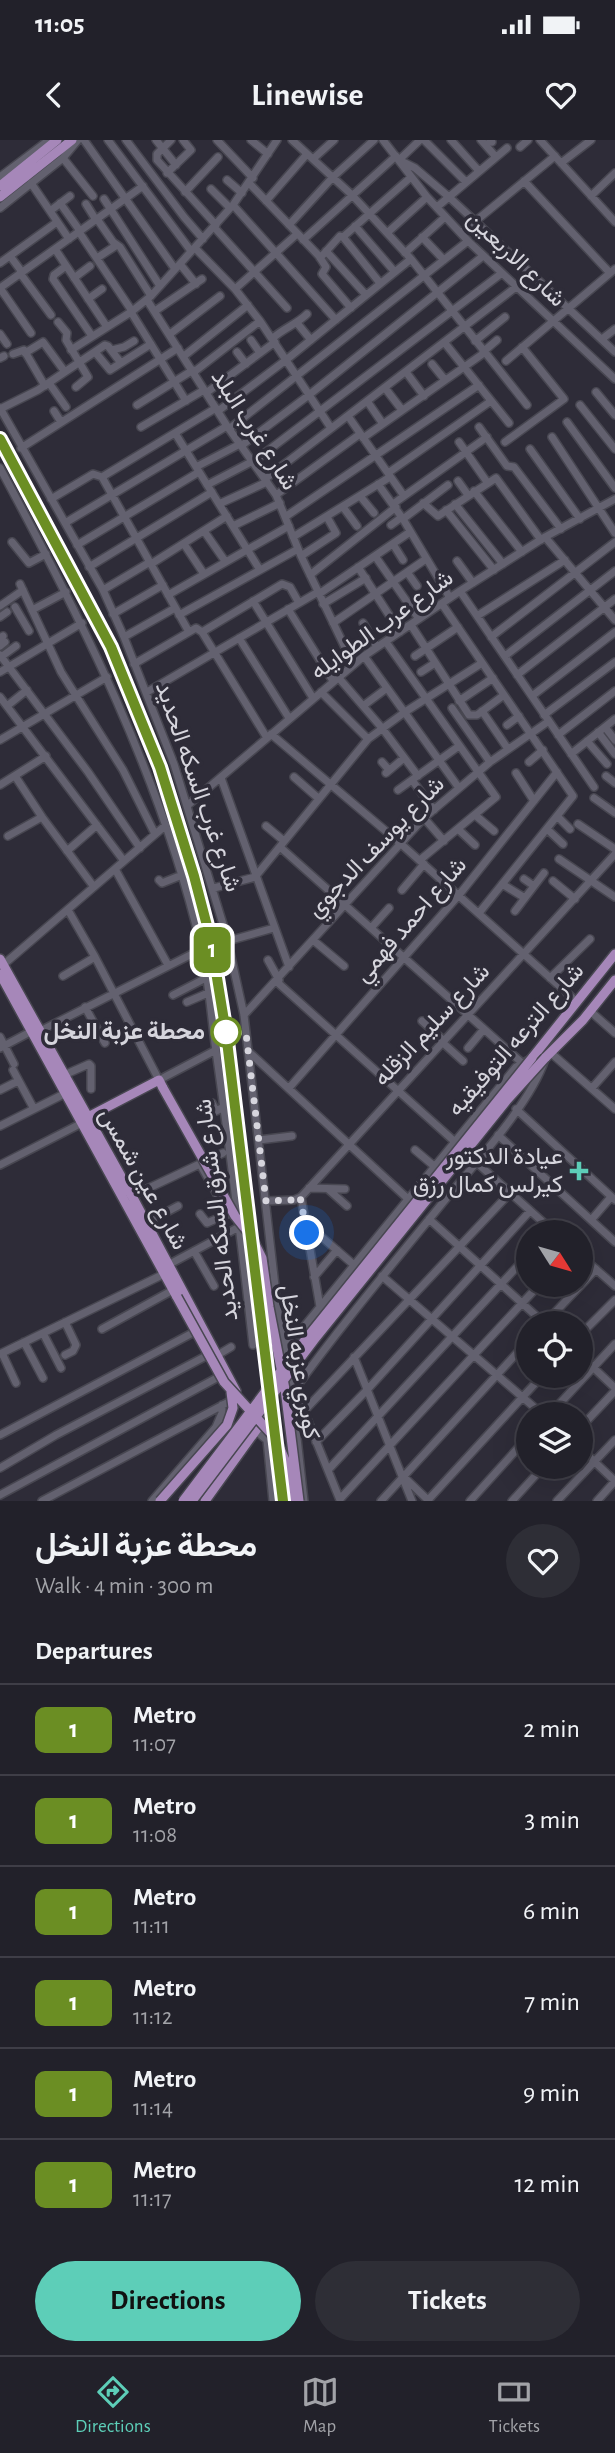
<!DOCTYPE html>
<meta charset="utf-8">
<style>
body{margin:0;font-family:"Alegreya Sans",Vazirmatn,sans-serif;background:#2e2e36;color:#f1f3f6;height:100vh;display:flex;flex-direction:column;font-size:26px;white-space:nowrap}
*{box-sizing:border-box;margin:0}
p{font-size:23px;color:#a2a3a8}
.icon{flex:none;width:38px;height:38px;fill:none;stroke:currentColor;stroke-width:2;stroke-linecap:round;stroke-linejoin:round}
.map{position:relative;height:1361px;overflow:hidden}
.side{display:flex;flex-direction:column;background:#22212a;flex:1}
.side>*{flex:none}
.badge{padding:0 14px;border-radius:10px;font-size:24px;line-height:46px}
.needle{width:46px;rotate:127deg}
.controls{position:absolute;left:516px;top:1080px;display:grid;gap:14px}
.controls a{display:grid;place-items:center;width:77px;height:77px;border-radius:50%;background:#22212a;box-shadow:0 7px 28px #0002,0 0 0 2px #3f3e47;font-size:35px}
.you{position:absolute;width:35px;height:35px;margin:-18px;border:5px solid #fff;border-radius:50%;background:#1a73e8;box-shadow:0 0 0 10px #1a73e833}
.map>.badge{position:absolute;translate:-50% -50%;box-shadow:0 0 0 4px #fff}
h2{padding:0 35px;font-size:26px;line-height:63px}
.round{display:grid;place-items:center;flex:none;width:74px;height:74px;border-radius:37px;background:#2e2e36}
.overview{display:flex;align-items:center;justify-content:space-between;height:119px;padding:0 35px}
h1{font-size:33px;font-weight:700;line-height:52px}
.cta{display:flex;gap:14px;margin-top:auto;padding:14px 35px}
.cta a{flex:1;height:80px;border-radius:42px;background:#5dceb8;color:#111;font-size:28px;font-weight:700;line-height:80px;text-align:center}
.cta a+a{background:#2e2e36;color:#f1f3f6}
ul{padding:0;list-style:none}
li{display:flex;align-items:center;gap:21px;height:91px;padding:0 35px;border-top:2px solid #3f3e47}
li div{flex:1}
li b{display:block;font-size:26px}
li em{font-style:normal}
li .badge{min-width:77px;font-weight:700;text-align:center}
.status{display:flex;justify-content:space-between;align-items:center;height:49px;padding:0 35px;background:#22212a;direction:ltr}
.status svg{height:19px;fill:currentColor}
header{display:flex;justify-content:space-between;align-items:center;height:91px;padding:0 35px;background:#22212a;font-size:32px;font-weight:700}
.menu{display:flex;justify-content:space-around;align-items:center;height:98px;border-top:2px solid #3f3e47;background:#22212a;font-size:19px;color:#a2a3a8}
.menu a{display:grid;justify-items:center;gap:4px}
.menu .current{color:#5dceb8}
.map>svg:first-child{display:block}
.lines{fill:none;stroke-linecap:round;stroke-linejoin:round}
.minor-casing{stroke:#484751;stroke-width:10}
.major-casing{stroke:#484751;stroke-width:12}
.minor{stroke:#63616f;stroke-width:7}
.major{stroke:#a687b9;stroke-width:9}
.rail-casing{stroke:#b2b1ba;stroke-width:4.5}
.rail{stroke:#2e2c38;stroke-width:2;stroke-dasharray:5;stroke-linecap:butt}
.major-bridge-casing{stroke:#484751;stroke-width:12;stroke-linecap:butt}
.major-bridge{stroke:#a687b9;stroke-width:9}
.line-casing{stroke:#fff;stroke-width:16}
.line{stroke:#6b8e23;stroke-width:10}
.walk{stroke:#d6d5dd;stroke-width:7;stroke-dasharray:0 12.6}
.stop-dot{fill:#fff;stroke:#6b8e23;stroke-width:3.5}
.poi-dot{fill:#5dceb8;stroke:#2e2c38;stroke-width:2.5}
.labels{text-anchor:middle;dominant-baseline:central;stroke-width:7;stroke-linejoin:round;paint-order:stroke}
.street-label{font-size:24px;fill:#d6d5dd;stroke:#2e2c38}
.stop-label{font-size:24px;font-weight:bold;fill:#d6d5dd;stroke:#2e2c38;text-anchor:end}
.poi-label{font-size:24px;fill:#d6d5dd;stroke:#2e2c38;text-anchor:end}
</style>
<div class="status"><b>11:05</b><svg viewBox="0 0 49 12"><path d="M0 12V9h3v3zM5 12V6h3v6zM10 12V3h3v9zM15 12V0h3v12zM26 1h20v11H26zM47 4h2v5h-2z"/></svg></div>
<header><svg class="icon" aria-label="back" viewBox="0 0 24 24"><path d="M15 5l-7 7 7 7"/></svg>Linewise<svg class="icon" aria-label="heart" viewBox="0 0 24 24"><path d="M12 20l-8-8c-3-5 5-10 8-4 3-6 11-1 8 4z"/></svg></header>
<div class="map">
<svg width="615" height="1361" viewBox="0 0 615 1361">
<rect width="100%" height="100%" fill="#2e2c38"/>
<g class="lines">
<g class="minor-casing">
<path id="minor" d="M84 0 175 129
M108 0 191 111
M126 0 184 77 203 99
M156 0 176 25
M171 0 157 14V20L216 85
M217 0 253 38
M251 0 268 14
M292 0 352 55 411 119 527 265
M383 0 427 57 468 101 615 239
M420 0 399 20 415 28 449 57 615 212
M424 0 466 42
M451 0 479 31
M481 0 496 17
M490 0 492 2
M540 0 615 82
M520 7 528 0
M63 18 93 56
M313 19 334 0
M561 23 591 0
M167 33 191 10 183 0
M0 37 49 0
M227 40 242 53
M524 41 610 133
M31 43 69 99
M249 43 319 116 326 127 322 134 351 168
M211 49 230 68
M185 52 218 17
M591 56 615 33
M104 59 160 146
M266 61 307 14
M60 63 80 91
M86 64 96 80
M233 65 336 180
M437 67 507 8
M0 68 63 18 78 0
M50 71 70 56
M97 79 113 102 120 107 151 156
M289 85 333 37 374 0
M355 86 394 131
M214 87 287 168
M79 92 132 171
M387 93 427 57
M461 93 555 16
M343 97 380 143
M422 97 444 120
M303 100 396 16
M195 108 235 149 260 181 331 288
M55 109 107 187
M326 111 366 155
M405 113 445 77
M10 116 22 132
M97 118 117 105
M320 118 340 96 343 97 411 37
M0 123 57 82
M180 124 196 144
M66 126 54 135 53 139 92 196
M20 133 51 175
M74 138 90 126
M0 148 143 46
M0 148 31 193
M235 149 297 94
M88 159 102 149
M147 160 227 286 276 355 301 416 353 524
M155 171 202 139
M131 172 186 261
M58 182 67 193 66 200 88 237 76 247
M297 183 311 200
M0 194 7 204
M170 194 220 156
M273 198C284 188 297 184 307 174
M602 199 615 189
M251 200 260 213
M475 201 505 177
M444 202 509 283
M71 210 131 172 151 156 233 65 277 0
M112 210 124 207 134 201
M95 212 110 230 151 204
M237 212 246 224
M483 212 497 200
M25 213 43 202 65 232
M13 214 24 210 45 246
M184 216 248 165
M0 218 4 216
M506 221 615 129
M432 224 445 240
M194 232 260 181
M406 232 424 256
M49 243 66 267
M385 248 402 270
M596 252 615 275
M206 253 275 202
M367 261 383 284
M137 265 193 230
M580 265 615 309
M0 268 103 450 124 497 174 624 226 794 244 875 278 1172 292 1253 304 1361
M0 269 38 250 105 205 108 206 121 223
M54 271 61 282
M218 271 286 220 411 119
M348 276 404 356
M567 282 615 348
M141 287 204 250
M479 287 507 326 514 327 561 389
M229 289 468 101
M175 293 260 430
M552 297 615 393
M363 298 484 213
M459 302 487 342
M505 302 564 259 522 207
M241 306 309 255 483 116
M21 308 178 208
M530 309 580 379
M253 322 502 133
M196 327 240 304
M0 328C82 480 161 636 201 806 209 840 211 876 216 911 230 1009 242 1107 253 1205
M388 333 491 261
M102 337 189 492
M102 337 216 268
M265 339 516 147
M458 341 468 355
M378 344 403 379 450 458
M207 345 253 321
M474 351 522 412
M276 355 360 294
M360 356 374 373
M51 359 93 334 102 337
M423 363 438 376 496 338 541 400
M219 364 267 342
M393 364 487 297
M455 364 503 424
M343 367 357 386
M446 370 494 430
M285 377 479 245
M403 379 448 345
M65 383 227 286
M391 385 402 377
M233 386 280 363
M204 391 225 421
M293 397 390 337
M545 397 615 480
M12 402 29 423 46 414
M184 404 204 434
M393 404 403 420
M77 405 199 332
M301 416 336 393 327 377
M375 416 419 479
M457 421 473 443
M151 424 227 376
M89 427 212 352
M358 427 400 492
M407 432 417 446
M310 435 396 367
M20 444 61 532 123 630 155 694
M103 450 150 422
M460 451 594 647
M319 454 410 392
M168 455 289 386
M253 461 313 558
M323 464 366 438
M442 464 573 656 479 773
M0 466 23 450
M15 467 29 491
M288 469 333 541
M32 470 66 452
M113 474 163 445
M179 475 298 409
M477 476 565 420
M0 477 7 472
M333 483 426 419
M363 483 377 507
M411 485 469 575H477L504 555
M202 492 267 598
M202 492 282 444 290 447 299 463
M124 497 175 468
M491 497 615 402
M0 498 3 496
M239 498 289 578
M386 502 496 657 420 720
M0 506 5 502
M0 515 88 632 140 708
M364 516 459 648
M415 516 458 487
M505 516 615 431
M1 517 16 506
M134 524 196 488 202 492
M0 532 82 483
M421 532 435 523
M517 535 615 459
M338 537 382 588 418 636
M147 552 318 452
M321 552 368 599
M532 556 615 492
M0 557 124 721
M459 561 493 538
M7 566 27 550
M363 566 387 548
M452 568 490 622
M482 571 508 609
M544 575 615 522
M507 585 519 576
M605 587 615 600
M598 592 615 614
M271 594 400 703 576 861
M558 595 615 551
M0 600 107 537
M587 601 607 624
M571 614 615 579
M382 622 389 630
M529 622 543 610
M386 633 404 618
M516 633 534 661
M15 636 42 677 94 747
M606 636 615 643
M294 637 318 658
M221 638 289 827
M412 640 434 670
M0 645 46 616
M398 650 459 606
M594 658 615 673
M188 665 364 516 460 451 545 397 615 359
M475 675 494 691
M557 676 570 689
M424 678 444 701
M578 684 615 709
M266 686 284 701
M458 689 475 705
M547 689 563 704
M8 696 42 677
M280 707 521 922
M67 711 97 685
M559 719 615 757
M115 729 168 825
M524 739 534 746
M159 740 162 743 182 735
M553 741 575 759
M502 744 525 758
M214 748 255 737 368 599 405 572 482 523
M402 750 424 724
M68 770 95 817 159 940 216 910
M515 771 544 733
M371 788 389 768
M313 800 344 826
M228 801 274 788
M268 820 279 840
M3 825 166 685
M63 836 95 817
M550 838 590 799
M277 842 454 1001
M173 855 206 838
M187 862 208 853
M85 867 105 903
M590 871 615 893
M244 875 424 678 490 622 549 581
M422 881 443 900
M40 891 202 809
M0 897 14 924
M442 902 463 921
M0 908 32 891
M468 908 484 889
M249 912 407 1058
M551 913 615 969
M13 930 34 969
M64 935 89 924 91 926V949
M289 948 459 755 557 632
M592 948 615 922
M0 950 18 941
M212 963 216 971 224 967
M516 969 615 1060
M0 986 66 953
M498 995 615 1102
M259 1000 292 996
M415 1010 434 1026
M476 1022 554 1092
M200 1024 228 1074
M0 1025 82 983
M309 1048 345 1049
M328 1049 347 1066
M132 1056 223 1013
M301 1057 320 1167
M266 1061 294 1060 301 1057 615 714
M200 1074 207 1083 230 1073
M429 1079 544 1183
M592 1079 611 1057
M146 1083 178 1066
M307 1092 317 1093 354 1125
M194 1111 214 1146
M581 1116 615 1146
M168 1125 239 1087
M382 1136 542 1274
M314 1137 337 1110
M65 1182 76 1205 73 1211 65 1215
M545 1183 596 1129
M102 1189 173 1150
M43 1193 61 1228
M581 1194 615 1160
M24 1202 43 1238
M283 1202 298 1194 516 927 532 918
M2 1213 16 1243
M0 1214 164 1134
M216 1216 231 1207
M581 1216 615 1248
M354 1217 412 1361
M295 1249 340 1360
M292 1253C341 1185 396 1120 449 1055 478 1020 532 961 545 919
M304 1271 510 1053
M550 1274 615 1204
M581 1287 615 1251
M256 1291 267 1300 273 1361
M0 1295 200 1189
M316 1302 367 1250 530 1071
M581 1309 615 1341
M0 1328 56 1295 208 1215
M328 1330 528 1115
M404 1337 429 1361
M0 1355 224 1234
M340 1359 540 1144
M428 1360 542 1236
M42 1361 236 1258
M152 1361 216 1287 222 1273V1265
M381 1361 528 1201
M470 1361 528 1297
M512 1361 544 1326
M557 1361 615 1300
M597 1361 615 1341"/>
</g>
<g class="major-casing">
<path id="major" d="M0 46 57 0
M0 57 72 0
M0 819 132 1056 236 1251
M0 834 177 1157
M532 918 615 814
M545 918 583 880 615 840
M88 977 159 940 163 948
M205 1361 259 1286 260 1276"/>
</g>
<use href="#minor" class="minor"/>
<use href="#major" class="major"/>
<g class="rail-casing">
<path id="rail" d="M0 299 111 507 160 627 194 736 211 801 226 893 283 1361"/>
</g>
<use href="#rail" class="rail"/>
<g class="major-bridge-casing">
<path id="major-bridge" d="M163 948 235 1076 251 1096 262 1118 269 1167 285 1249 299 1361
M177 1157 224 1242 276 1299 285 1320 291 1361
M160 1361 227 1285 233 1268 231 1252
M183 1361 293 1215 532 918
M192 1361 314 1200 507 960 545 918"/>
</g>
<use href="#major-bridge" class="major-bridge"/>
</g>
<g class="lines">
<g class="line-casing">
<path id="line" d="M0 299 111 507 160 627 194 736 211 801 226 893 283 1361"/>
</g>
<use href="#line" class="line"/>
<path class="walk" d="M226 892 246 893 266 1061 294 1060 300 1057 307 1093"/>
</g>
<circle class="stop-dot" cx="226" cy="892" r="14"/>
<path class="poi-dot" d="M575.5 1020.5h7v7h7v7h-7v7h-7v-7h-7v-7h7z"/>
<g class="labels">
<g class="street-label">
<text transform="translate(516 119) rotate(44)">شارع الاربعين</text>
<text transform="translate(254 290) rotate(57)">شارع غرب البلد</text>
<text transform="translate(382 485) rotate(-36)">شارع عرب الطوايله</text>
<text transform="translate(198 647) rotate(71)">شارع غرب السكه الحديد</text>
<text transform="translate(376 707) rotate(-46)">شارع يوسف الدجوي</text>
<text transform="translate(411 780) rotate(-49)">شارع احمد فهمي</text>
<text transform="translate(432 885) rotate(-47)">شارع سليم الزقله</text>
<text transform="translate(516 900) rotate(-49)">شارع الترعه التوفيقيه</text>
<text transform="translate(143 1039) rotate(61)">شارع عين شمس</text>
<text transform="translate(217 1070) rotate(-97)">شارع شرق السكه الحديد</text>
<text transform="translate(299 1222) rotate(81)">كوبري عزبه النخل</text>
</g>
<g class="stop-label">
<text x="205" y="892">محطة عزبة النخل</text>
</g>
<g class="poi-label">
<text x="563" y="1017">عيادة الدكتور<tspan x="563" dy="28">كيرلس كمال رزق</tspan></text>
</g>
</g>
</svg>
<div class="controls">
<a><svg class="needle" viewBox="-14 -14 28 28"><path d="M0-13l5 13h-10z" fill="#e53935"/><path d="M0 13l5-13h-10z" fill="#a2a3a8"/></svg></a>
<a><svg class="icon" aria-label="locate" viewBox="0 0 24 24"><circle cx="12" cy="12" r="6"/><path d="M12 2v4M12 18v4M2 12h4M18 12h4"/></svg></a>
<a><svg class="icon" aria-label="layers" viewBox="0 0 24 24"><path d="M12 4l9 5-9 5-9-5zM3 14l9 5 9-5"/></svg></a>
</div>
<div class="you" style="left:307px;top:1093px"></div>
<b class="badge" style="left:212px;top:810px;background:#6b8e23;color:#fff">1</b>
</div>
<section class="side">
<div class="overview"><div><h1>محطة عزبة النخل</h1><p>Walk · 4 min · 300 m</p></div><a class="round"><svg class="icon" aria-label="heart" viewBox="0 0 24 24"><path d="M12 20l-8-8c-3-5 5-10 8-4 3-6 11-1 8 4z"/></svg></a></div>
<h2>Departures</h2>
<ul>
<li><span class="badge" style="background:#6b8e23;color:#fff">1</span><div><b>Metro</b><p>11:07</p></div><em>2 min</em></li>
<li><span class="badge" style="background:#6b8e23;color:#fff">1</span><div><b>Metro</b><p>11:08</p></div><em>3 min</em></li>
<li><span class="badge" style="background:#6b8e23;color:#fff">1</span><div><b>Metro</b><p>11:11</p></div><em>6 min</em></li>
<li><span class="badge" style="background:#6b8e23;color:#fff">1</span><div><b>Metro</b><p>11:12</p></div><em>7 min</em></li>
<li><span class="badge" style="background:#6b8e23;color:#fff">1</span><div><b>Metro</b><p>11:14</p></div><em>9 min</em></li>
<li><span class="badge" style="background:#6b8e23;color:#fff">1</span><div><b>Metro</b><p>11:17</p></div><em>12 min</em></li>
</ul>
<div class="cta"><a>Directions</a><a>Tickets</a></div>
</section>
<nav class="menu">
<a class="current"><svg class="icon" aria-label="directions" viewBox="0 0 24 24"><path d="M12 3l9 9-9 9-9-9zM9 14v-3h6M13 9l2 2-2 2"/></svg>Directions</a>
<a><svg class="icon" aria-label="map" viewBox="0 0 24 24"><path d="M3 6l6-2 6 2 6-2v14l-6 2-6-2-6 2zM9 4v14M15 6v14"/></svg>Map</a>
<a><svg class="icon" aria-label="tickets" viewBox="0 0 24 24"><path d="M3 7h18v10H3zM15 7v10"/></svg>Tickets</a>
</nav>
